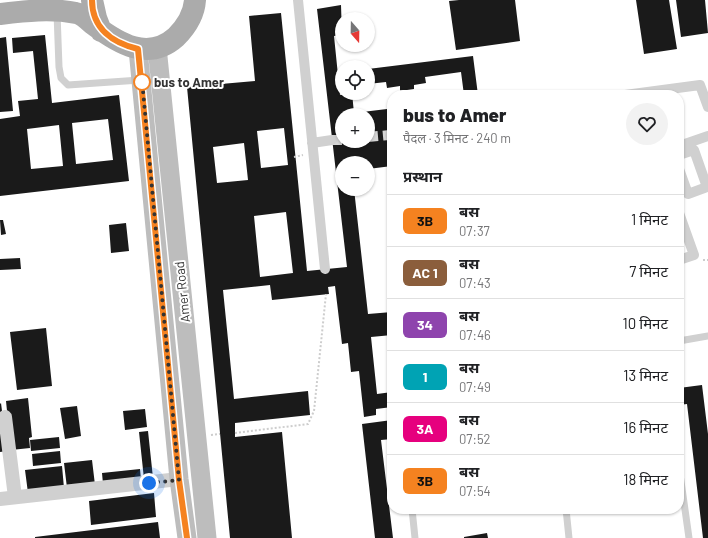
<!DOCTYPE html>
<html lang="hi">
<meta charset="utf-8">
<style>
body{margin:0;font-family:Barlow,"Noto Sans Devanagari",sans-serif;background:#f2f2f2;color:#202124;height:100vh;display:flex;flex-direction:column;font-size:15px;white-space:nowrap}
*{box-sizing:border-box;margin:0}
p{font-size:13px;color:#757577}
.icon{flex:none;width:22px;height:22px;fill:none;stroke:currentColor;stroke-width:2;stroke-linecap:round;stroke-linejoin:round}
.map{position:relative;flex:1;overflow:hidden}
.sheet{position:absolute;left:387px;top:90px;width:297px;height:424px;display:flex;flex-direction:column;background:#fff;border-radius:16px;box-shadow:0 1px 3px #0004}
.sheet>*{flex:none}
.badge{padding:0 8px;border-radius:6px;font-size:14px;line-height:26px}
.needle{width:26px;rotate:160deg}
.buttons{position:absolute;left:335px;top:12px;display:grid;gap:8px}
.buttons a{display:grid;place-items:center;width:40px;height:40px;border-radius:50%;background:#fff;box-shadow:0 1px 3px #0004;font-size:20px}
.you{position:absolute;width:20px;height:20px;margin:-10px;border:3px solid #fff;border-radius:50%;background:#1a73e8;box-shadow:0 0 0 6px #1a73e833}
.map>.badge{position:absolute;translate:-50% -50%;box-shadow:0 0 0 2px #fff}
h2{padding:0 16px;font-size:15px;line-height:36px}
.round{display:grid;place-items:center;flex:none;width:42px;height:42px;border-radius:21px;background:#f2f2f2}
.overview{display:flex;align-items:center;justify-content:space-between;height:68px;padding:0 16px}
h1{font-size:19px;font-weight:800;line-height:30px}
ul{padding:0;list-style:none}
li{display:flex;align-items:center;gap:12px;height:52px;padding:0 16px;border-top:1px solid #e0e0e0}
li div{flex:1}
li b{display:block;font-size:15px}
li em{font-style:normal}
li .badge{min-width:44px;font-weight:700;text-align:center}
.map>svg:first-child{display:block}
.building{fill:#1a1a1a;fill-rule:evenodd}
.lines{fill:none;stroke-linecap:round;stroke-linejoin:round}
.pedestrian-tunnel{stroke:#d6d6d6;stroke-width:10;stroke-dasharray:10 5;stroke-linecap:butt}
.path{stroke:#cdcdcd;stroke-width:2;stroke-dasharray:2 2;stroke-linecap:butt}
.service{stroke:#d0d0d0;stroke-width:7}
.pedestrian{stroke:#d0d0d0;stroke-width:10}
.minor{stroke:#d0d0d0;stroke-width:14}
.secondary{stroke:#bdbdbd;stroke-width:19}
.primary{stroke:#ababab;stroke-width:22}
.line-casing{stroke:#fff;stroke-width:9}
.line{stroke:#f58220;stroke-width:6}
.walk{stroke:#333;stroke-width:4;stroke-dasharray:0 7.2}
.stop-dot{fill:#fff;stroke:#f58220;stroke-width:2}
.labels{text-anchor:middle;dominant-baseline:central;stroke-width:4;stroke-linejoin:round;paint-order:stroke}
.stop-label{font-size:13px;font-weight:bold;fill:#333;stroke:#fff;text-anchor:start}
.street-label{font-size:13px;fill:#333;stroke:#fff}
</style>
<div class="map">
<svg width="708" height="538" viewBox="0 0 708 538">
<rect width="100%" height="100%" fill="#fff"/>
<path class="building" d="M459 0H515L520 41 456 50 449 1Z
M636 0H669L677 49 644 54Z
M676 0H705L708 33 681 37Z
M341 5 342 35 334 36 340 95 352 93 354 113 387 109 392 166 368 169V163H342V189H354L368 314 392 312V335L371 337 377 394 392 392V407L376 409V415L364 417 359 371 351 372 348 343 342 344 335 286 328 287 329 294 272 300 270 285 223 290 234 399 308 391 310 415 235 423V437L282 432 292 538H230L187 87 255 81 249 16 281 13 307 271 347 267 317 9ZM342 115H368V141H342ZM284 128 288 165 261 168 257 131ZM244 143 248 180 217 183 213 147ZM286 212 293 273 260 277 254 216Z
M356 17 357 19H344V18Z
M45 35 52 103 119 95 129 181 0 196V119L20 116 18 101 38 99 33 51 13 53 12 38ZM108 119 113 160 76 164 72 123ZM59 125 63 166 31 169 27 129Z
M6 37 13 111 0 112V38Z
M473 56 478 95H464L461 72 425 77 426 83 414 85V89L400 91V86L387 88 386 82 368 84V69Z
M0 220H3L6 234 1 235Z
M126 223 129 251 111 253 109 225Z
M20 258 21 269 0 270V259Z
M46 328 52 386 17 390 10 332Z
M702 385 708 434V538H703L687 404 679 405V388Z
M28 398 32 437 29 438 30 448 11 450 6 401Z
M1 403 7 451 0 452V404Z
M77 406 81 436 65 439 60 408Z
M145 409 147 427 125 430 123 411Z
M392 420V439L381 440 393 538H375L362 424Z
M148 431 153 478 144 479 139 432Z
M59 437 60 448 31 451 30 440Z
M60 451 61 463 33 466 32 454Z
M92 460 95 485 67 488 64 463Z
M62 466 64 488 28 493 25 470Z
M140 469 141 480 103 484 102 473Z
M154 493 156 517 91 525 89 501Z
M158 522 160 538H35V537Z
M487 533 488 538H464V537Z"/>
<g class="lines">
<path class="pedestrian-tunnel" d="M368 137 390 135
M332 140H342"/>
<path class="path" d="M294 157 303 155
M703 260H708
M235 433 308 424 314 411 326 294
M211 435 220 434"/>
<path class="service" d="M57 13 59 67 61 78 68 85 140 80
M679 341 708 336
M679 467 689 538
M412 509 415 538
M566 509 569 538"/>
<path class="pedestrian" d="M298 0 325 269
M625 95 700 85 708 107
M390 135H392
M312 143 332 140
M679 146 708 136
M679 155 694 150 707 187 688 194 679 169
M679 213 694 255 679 260"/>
<path class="minor" d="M5 417 15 497
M0 499 179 479"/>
<path class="secondary" d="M157 47 207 538
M138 49 179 479 187 538"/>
<path class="primary" d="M92 0 96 18 101 31
M0 14C25 11 51 8 76 13 82 14 89 21 94 25 118 43 148 62 176 37 186 27 194 15 195 0"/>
</g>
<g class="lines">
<g class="line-casing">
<path id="line" d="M92 0C92 29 113 43 138 49L179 480 187 538"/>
</g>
<use href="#line" class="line"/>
<path class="walk" d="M142 82V80L179 480 149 483"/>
</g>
<circle class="stop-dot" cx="142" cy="82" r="8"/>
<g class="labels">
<g class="stop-label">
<text x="154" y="82">bus to Amer</text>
</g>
<g class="street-label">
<text transform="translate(182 292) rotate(-96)">Amer Road</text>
</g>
</g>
</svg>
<div class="buttons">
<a><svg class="needle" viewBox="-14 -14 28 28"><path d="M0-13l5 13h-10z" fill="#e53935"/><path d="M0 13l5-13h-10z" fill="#757577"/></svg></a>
<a><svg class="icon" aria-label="locate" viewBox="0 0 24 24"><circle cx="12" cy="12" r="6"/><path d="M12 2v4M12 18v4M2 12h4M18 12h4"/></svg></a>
<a>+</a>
<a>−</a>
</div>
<div class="you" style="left:149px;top:483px"></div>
<section class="sheet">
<div class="overview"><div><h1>bus to Amer</h1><p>पैदल · 3 मिनट · 240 m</p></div><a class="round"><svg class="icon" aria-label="heart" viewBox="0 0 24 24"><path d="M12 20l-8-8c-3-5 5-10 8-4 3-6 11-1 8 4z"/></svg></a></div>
<h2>प्रस्थान</h2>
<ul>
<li><span class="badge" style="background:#f58220;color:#111">3B</span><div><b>बस</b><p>07:37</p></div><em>1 मिनट</em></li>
<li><span class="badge" style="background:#8b5e3c;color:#fff">AC 1</span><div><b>बस</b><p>07:43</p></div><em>7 मिनट</em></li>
<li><span class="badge" style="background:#8e44ad;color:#fff">34</span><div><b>बस</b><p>07:46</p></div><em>10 मिनट</em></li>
<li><span class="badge" style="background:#00a3b4;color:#fff">1</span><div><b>बस</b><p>07:49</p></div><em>13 मिनट</em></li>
<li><span class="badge" style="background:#e6007e;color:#fff">3A</span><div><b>बस</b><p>07:52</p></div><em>16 मिनट</em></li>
<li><span class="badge" style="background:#f58220;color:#111">3B</span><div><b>बस</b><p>07:54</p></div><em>18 मिनट</em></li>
</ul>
</section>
</div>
